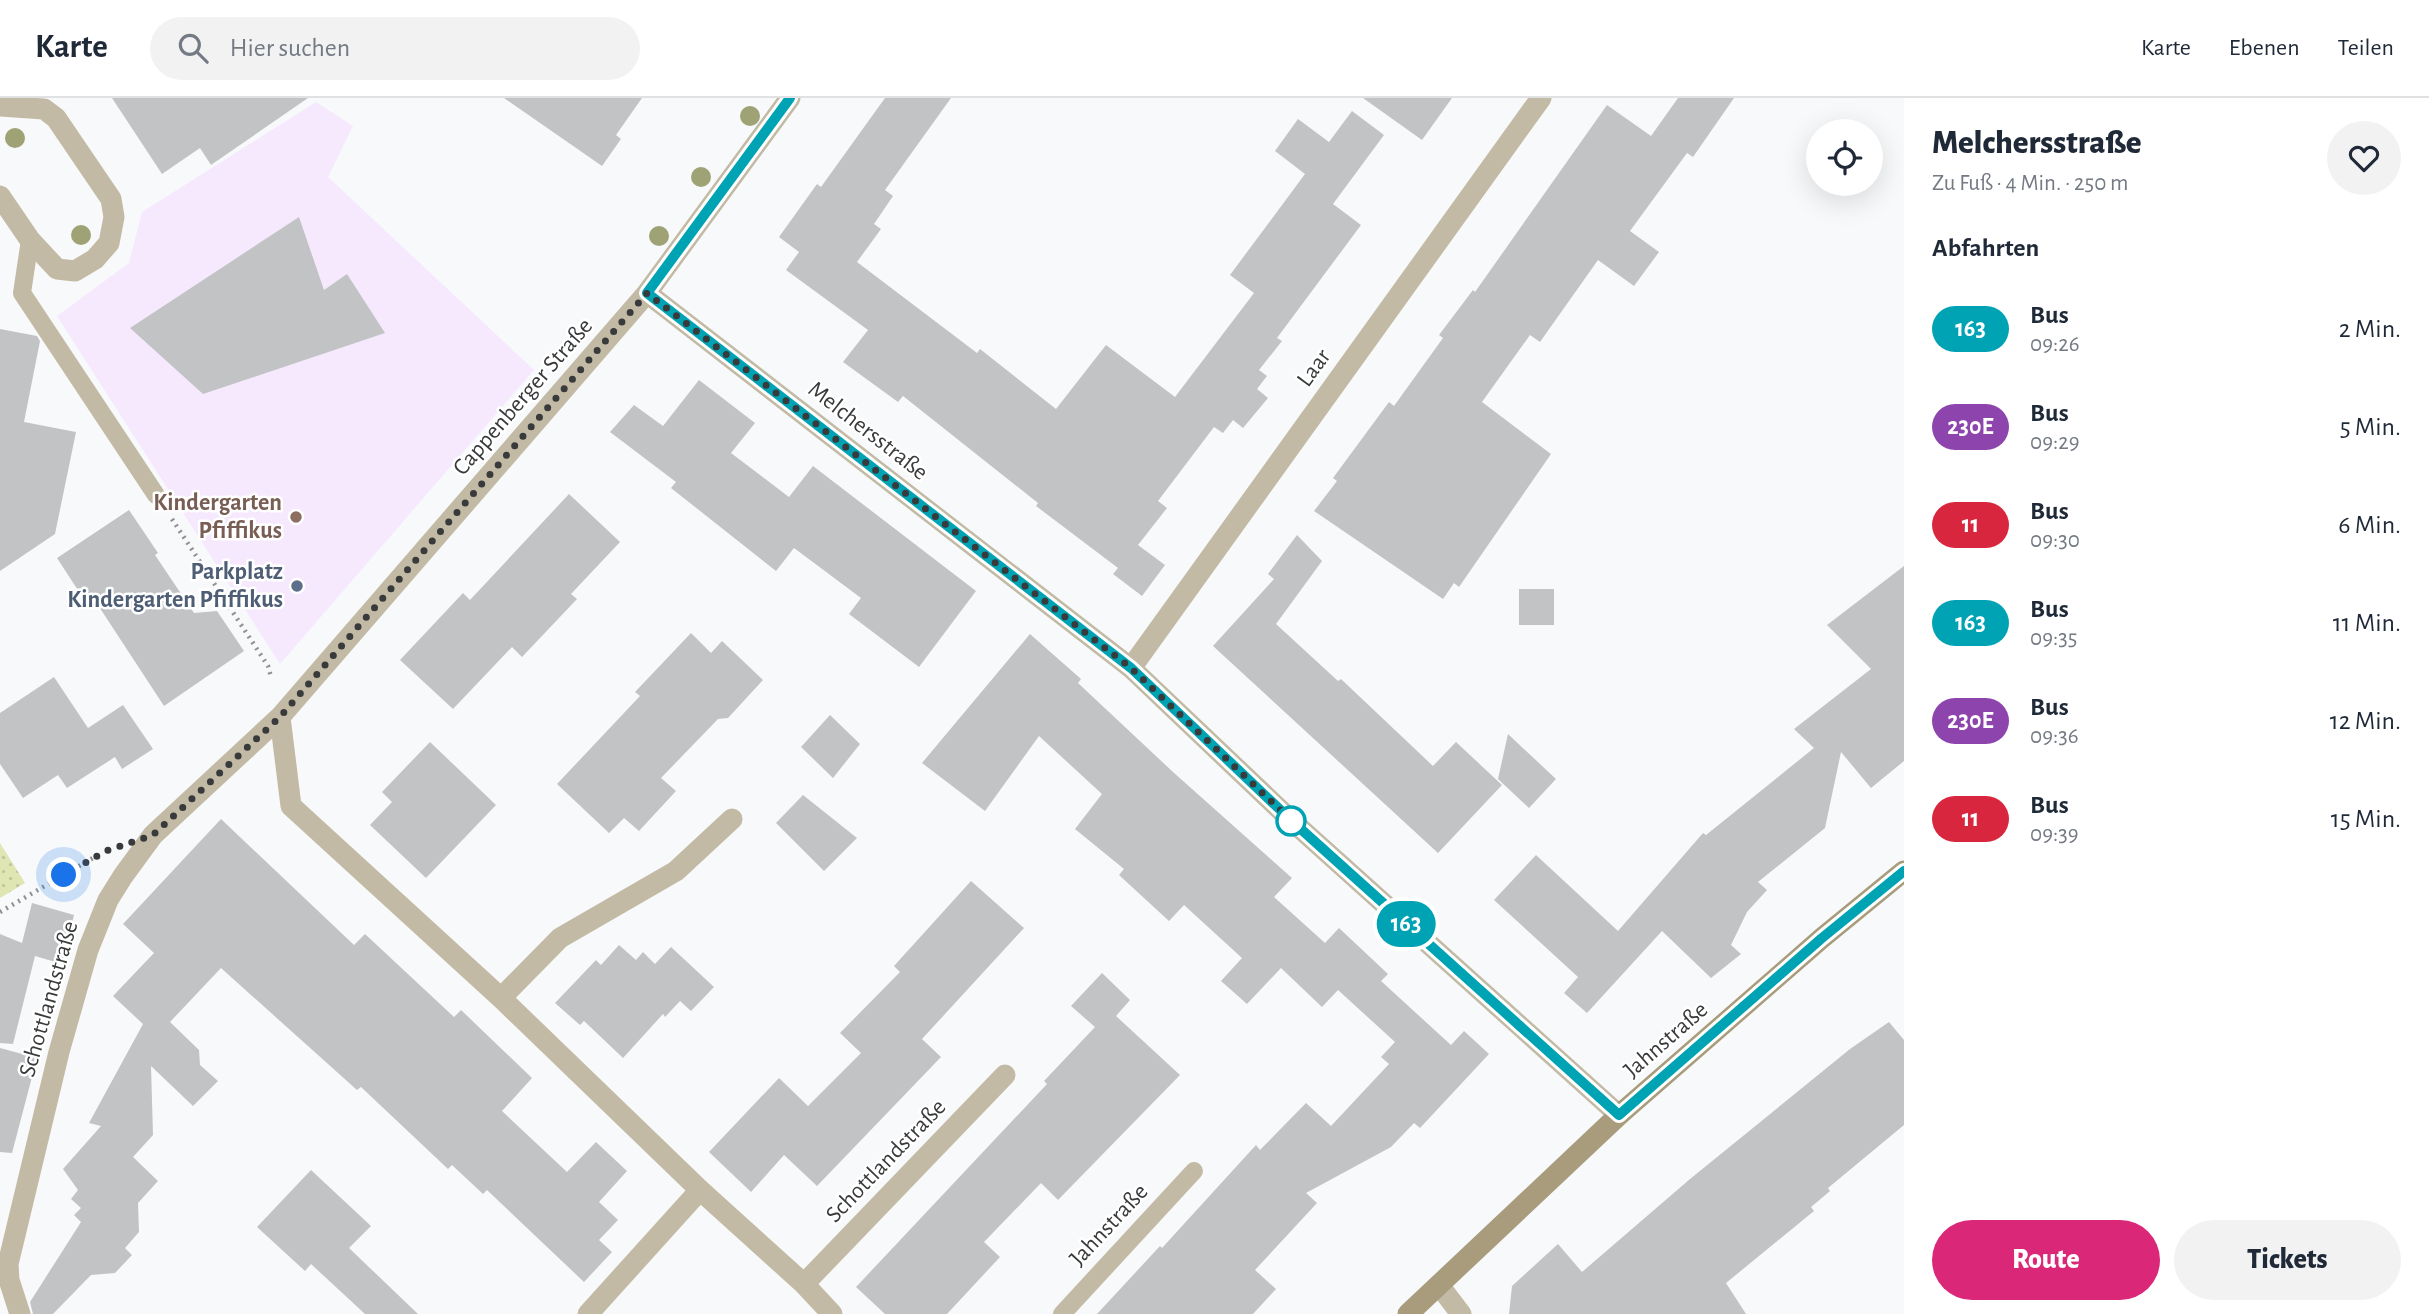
<!DOCTYPE html>
<html lang="de">
<meta charset="utf-8">
<style>
body{margin:0;font-family:"Alegreya Sans",sans-serif;background:#f2f2f3;color:#1f2937;height:100vh;display:flex;flex-direction:column;font-size:26px;white-space:nowrap}
*{box-sizing:border-box;margin:0}
p{font-size:23px;color:#747a83}
.icon{flex:none;width:38px;height:38px;fill:none;stroke:currentColor;stroke-width:2;stroke-linecap:round;stroke-linejoin:round}
.map{position:relative;flex:1;overflow:hidden}
.side{display:flex;flex-direction:column;background:#fff;width:525px}
.side>*{flex:none}
.badge{padding:0 14px;border-radius:23px;font-size:24px;line-height:46px}
.fabs{position:absolute;left:1806px;top:21px;display:grid;gap:14px}
.fabs a{display:grid;place-items:center;width:77px;height:77px;border-radius:50%;background:#fff;box-shadow:0 7px 28px #0002;font-size:35px}
.you{position:absolute;width:35px;height:35px;margin:-18px;border:5px solid #fff;border-radius:50%;background:#1a73e8;box-shadow:0 0 0 10px #1a73e833}
.map>.badge{position:absolute;translate:-50% -50%;box-shadow:0 0 0 4px #fff}
h2{padding:0 28px;font-size:26px;line-height:63px}
.round{display:grid;place-items:center;flex:none;width:74px;height:74px;border-radius:37px;background:#f2f2f3}
.head{display:flex;align-items:center;justify-content:space-between;height:119px;padding:0 28px}
h1{font-size:33px;font-weight:800;line-height:52px}
.primary-button{display:flex;gap:14px;margin-top:auto;padding:14px 28px}
.primary-button a{flex:1;height:80px;border-radius:42px;background:#db2777;color:#fff;font-size:28px;font-weight:800;line-height:80px;text-align:center}
.primary-button a+a{background:#f2f2f3;color:#1f2937}
ul{padding:0;list-style:none}
li{display:flex;align-items:center;gap:21px;height:98px;padding:0 28px}
li div{flex:1}
li b{display:block;font-size:26px}
li em{font-style:normal}
li .badge{min-width:77px;font-weight:700;text-align:center}
header{display:flex;align-items:center;gap:42px;box-sizing:border-box;height:98px;padding:0 35px;background:#fff;border-bottom:2px solid #e0e1e3}
header strong{font-size:33px}
nav{display:flex;gap:38px;margin-inline-start:auto;font-size:24px}
.search{width:490px;height:63px;background:#f2f2f3;display:flex;align-items:center;gap:18px;box-sizing:border-box;padding:0 24px;border-radius:38px;color:#747a83;font-size:26px}
main{display:flex;flex:1;min-height:0}
.map>svg:first-child{display:block}
.education{fill:#f6e9fe}
.park{fill:url(#park-dots)}
.building{fill:#c2c3c5}
.lines{fill:none;stroke-linecap:round;stroke-linejoin:round}
.path{stroke:#8f9192;stroke-width:4.5;stroke-dasharray:2 5;stroke-linecap:butt}
.lane{stroke:#c3baa5;stroke-width:18}
.street{stroke:#c3baa5;stroke-width:21}
.secondary{stroke:#a99c7c;stroke-width:21}
.tree{fill:#9ea274}
.line-casing{stroke:#fff;stroke-width:16}
.line{stroke:#00a3b4;stroke-width:10}
.walk{stroke:#393a3b;stroke-width:7;stroke-dasharray:0 12.6}
.education-dot{fill:#8d6e63;stroke:#fff;stroke-width:2.5}
.service-dot{fill:#5c6f8a;stroke:#fff;stroke-width:2.5}
.stop-dot{fill:#fff;stroke:#00a3b4;stroke-width:3.5}
.labels{text-anchor:middle;dominant-baseline:central;stroke-width:5;stroke-linejoin:round;paint-order:stroke}
.street-label{font-size:24px;fill:#393a3b;stroke:#fff}
.education-label{font-size:24px;font-weight:bold;fill:#785e54;stroke:#fff;text-anchor:end}
.service-label{font-size:24px;font-weight:bold;fill:#4e5e75;stroke:#fff;text-anchor:end}
</style>
<header>
<strong>Karte</strong>
<div class="search"><svg class="icon" aria-label="search" viewBox="0 0 24 24"><circle cx="10" cy="10" r="6"/><path d="M15 15l6 6"/></svg>Hier suchen</div>
<nav><a>Karte</a><a>Ebenen</a><a>Teilen</a></nav>
</header>
<main>
<div class="map">
<svg width="1904" height="1216" viewBox="0 0 1904 1216">
<defs>
<pattern id="park-dots" width="8" height="8" patternUnits="userSpaceOnUse" patternTransform="scale(1.75)"><rect width="8" height="8" fill="#dfe5b3"/><path d="M2 2h.1M6 6h.1" fill="none" stroke="#c0c59b" stroke-width="1.8" stroke-linecap="round"/></pattern>
</defs>
<rect width="100%" height="100%" fill="#f7f9fb"/>
<path class="education" d="M316 4 353 28 328 79 534 272 280 566 57 218 129 165 142 114Z"/>
<path class="park" d="M0 745 25 785 0 800Z"/>
<path class="building" d="M112 0H308L211 67 200 50 162 76Z
M504 0H642L616 37 621 41 602 68Z
M885 0H951L885 92 893 98 874 126 881 131 857 164 977 255 980 251 1056 311 1106 247 1175 299 1254 195 1230 177 1305 76 1275 53 1298 21 1329 44 1352 13 1384 37 1333 106 1361 127 1277 240 1282 243 1259 272 1267 278 1257 291 1268 300 1243 330 1233 322 1223 335 1214 329 1158 403 1167 410 1138 447 1165 467 1142 498 1113 476 1118 470 1036 408 1038 405 903 298 898 304 843 264 868 232 786 172 799 154 779 139 817 86 821 89Z
M1363 0H1452L1422 42Z
M1678 0H1734L1693 59 1687 55 1630 133 1659 154 1634 188 1598 162 1540 244 1530 237 1482 304 1551 356 1459 489 1454 485 1443 501 1314 413 1337 383 1333 380 1389 304 1394 308 1443 240 1439 237 1473 192 1475 194 1607 7 1651 38Z
M299 119 324 192 347 176 385 235 203 296 130 230Z
M0 231 37 238 40 243 24 324 76 334 55 436 0 473Z
M699 282 755 325 731 355 789 399 813 368 976 493 919 569 849 516 861 500 794 450 776 473 671 390 676 384 610 334 634 307 663 328Z
M569 396 620 444 571 496 577 501 522 559 512 549 453 611 400 562 463 495 470 502Z
M129 412 158 455 155 457 194 515 217 513 244 553 164 608 92 498 85 503 57 460Z
M1297 437 1322 463 1276 526 1338 583 1341 581 1433 668 1456 644 1502 687 1438 755 1213 548 1274 481 1268 476Z
M1904 468V663L1871 690 1841 654 1825 730 1758 784 1767 792 1747 814 1731 847 1741 856 1711 880 1662 833 1587 915 1564 895 1578 879 1494 802 1536 757 1618 833 1703 735 1706 737 1814 650 1794 631 1871 571 1827 527Z
M1519 491H1554V527H1519Z
M691 535 711 555 722 543 763 582 728 620 718 621 661 680 676 693 639 733 624 720 609 735 557 686 640 598 635 594Z
M1030 536 1081 581 1078 585 1173 674 1292 780 1274 799 1325 845 1339 830 1388 876 1381 883 1451 947 1464 933 1489 956 1420 1030 1414 1025 1391 1049 1306 1095 1317 1105 1255 1172 1276 1191 1253 1216H1097L1160 1148 1162 1150 1256 1047 1260 1052 1306 1005 1331 1028 1389 966 1381 959 1395 944 1338 892 1322 909 1281 870 1247 906 1221 883 1242 860 1184 807 1169 823 1119 777 1124 771 1075 731 1102 696 1039 638 985 713 922 665Z
M54 579 88 630 123 607 153 651 122 671 115 659 67 690 58 677 23 700 0 666V615Z
M830 617 860 646 833 680 801 649Z
M1508 636 1556 681 1529 710 1498 681Z
M430 644 496 707 426 780 370 727 392 704 382 694Z
M803 697 857 740 824 773 776 725Z
M221 721 354 847 365 836 454 919 461 912 532 980 502 1013 567 1074 596 1044 627 1073 599 1104 618 1122 599 1142 612 1154 584 1184 487 1092 483 1096 452 1067 448 1071 361 989 357 992 221 870 170 924 199 952 200 967 218 983 193 1008 151 968 153 1037 133 1059 158 1083 138 1105 139 1134 125 1150 132 1157 115 1175 91 1177 53 1216H33L30 1204 81 1124 74 1117 81 1110 71 1101 78 1092 63 1071 101 1028 89 1025 143 926 113 898 154 855 123 826Z
M971 783 1024 830 922 941 941 959 817 1088 784 1057 751 1094 709 1054 779 980 808 1008 861 955 840 935 900 874 894 868Z
M32 805 74 817 62 866 35 858 13 946 0 945V836L22 845Z
M619 847 636 862 643 854 655 866 671 849 714 889 691 913 680 903 665 919 663 916 623 960 584 923 580 927 555 905 596 862 601 867Z
M1102 875 1130 902 1116 918 1180 977 1058 1102 1041 1085 984 1144 1000 1159 947 1216H885L856 1189 1047 986 1044 983 1095 929 1071 908Z
M1889 924 1904 942V1027L1828 1090 1830 1093 1811 1109 1814 1113 1726 1185 1746 1216H1509L1512 1188 1558 1146 1582 1174 1690 1081 1850 951Z
M0 950 37 960 12 1055 0 1054Z
M311 1072 371 1128 349 1150 418 1216H365L311 1166 305 1173 257 1129Z"/>
<g class="lines">
<path class="path" d="M172 421 268 568 271 579
M0 814 93 760"/>
<path class="lane" d="M30 142 22 195 156 397
M1062 1216 1194 1073"/>
<path class="street" d="M0 8 44 11 56 20 111 101 114 119 109 145 95 161 75 173 57 171 30 142 0 98
M647 195 1131 570 1293 724 1619 1017
M1131 570 1541 0
M280 619 291 708 501 900 700 1092 804 1186 832 1216
M501 900 560 840 676 773 732 721
M804 1186 1005 977
M1439 1187 1461 1216
M20 1216 9 1182 8 1166 59 954 88 852 108 802 123 778 153 737 280 619 647 195 790 0
M588 1216 700 1092"/>
<path class="secondary" d="M1408 1216 1619 1017 1822 840 1904 773"/>
</g>
<g class="tree">
<circle cx="750" cy="18" r="10"/>
<circle cx="15" cy="40" r="10"/>
<circle cx="701" cy="79" r="10"/>
<circle cx="81" cy="137" r="10"/>
<circle cx="659" cy="138" r="10"/>
</g>
<g class="lines">
<g class="line-casing">
<path id="line" d="M790 0 647 195 1131 570 1293 724 1619 1017 1822 840 1904 773"/>
</g>
<use href="#line" class="line"/>
<path class="walk" d="M64 777 106 753 153 737 280 619 647 195 1131 570 1293 724 1291 723"/>
</g>
<circle class="education-dot" cx="296" cy="419" r="7"/>
<circle class="service-dot" cx="297" cy="488" r="7"/>
<circle class="stop-dot" cx="1291" cy="723" r="14"/>
<g class="labels">
<g class="street-label">
<text transform="translate(1314 270) rotate(-54)">Laar</text>
<text transform="translate(523 299) rotate(-49)">Cappenberger Straße</text>
<text transform="translate(868 333) rotate(38)">Melchersstraße</text>
<text transform="translate(49 901) rotate(-74)">Schottlandstraße</text>
<text transform="translate(1666 942) rotate(-41)">Jahnstraße</text>
<text transform="translate(886 1063) rotate(-46)">Schottlandstraße</text>
<text transform="translate(1109 1127) rotate(-47)">Jahnstraße</text>
</g>
<g class="education-label">
<text x="282" y="405">Kindergarten<tspan x="282" dy="28">Pfiffikus</tspan></text>
</g>
<g class="service-label">
<text x="283" y="474">Parkplatz<tspan x="283" dy="28">Kindergarten Pfiffikus</tspan></text>
</g>
</g>
</svg>
<div class="fabs">
<a><svg class="icon" aria-label="locate" viewBox="0 0 24 24"><circle cx="12" cy="12" r="6"/><path d="M12 2v4M12 18v4M2 12h4M18 12h4"/></svg></a>
</div>
<div class="you" style="left:64px;top:777px"></div>
<b class="badge" style="left:1406px;top:826px;background:#00a3b4;color:#fff">163</b>
</div>
<section class="side">
<div class="head"><div><h1>Melchersstraße</h1><p>Zu Fuß · 4 Min. · 250 m</p></div><a class="round"><svg class="icon" aria-label="heart" viewBox="0 0 24 24"><path d="M12 20l-8-8c-3-5 5-10 8-4 3-6 11-1 8 4z"/></svg></a></div>
<h2>Abfahrten</h2>
<ul>
<li><span class="badge" style="background:#00a3b4;color:#fff">163</span><div><b>Bus</b><p>09:26</p></div><em>2 Min.</em></li>
<li><span class="badge" style="background:#8e44ad;color:#fff">230E</span><div><b>Bus</b><p>09:29</p></div><em>5 Min.</em></li>
<li><span class="badge" style="background:#d7263d;color:#fff">11</span><div><b>Bus</b><p>09:30</p></div><em>6 Min.</em></li>
<li><span class="badge" style="background:#00a3b4;color:#fff">163</span><div><b>Bus</b><p>09:35</p></div><em>11 Min.</em></li>
<li><span class="badge" style="background:#8e44ad;color:#fff">230E</span><div><b>Bus</b><p>09:36</p></div><em>12 Min.</em></li>
<li><span class="badge" style="background:#d7263d;color:#fff">11</span><div><b>Bus</b><p>09:39</p></div><em>15 Min.</em></li>
</ul>
<div class="primary-button"><a>Route</a><a>Tickets</a></div>
</section>
</main>
